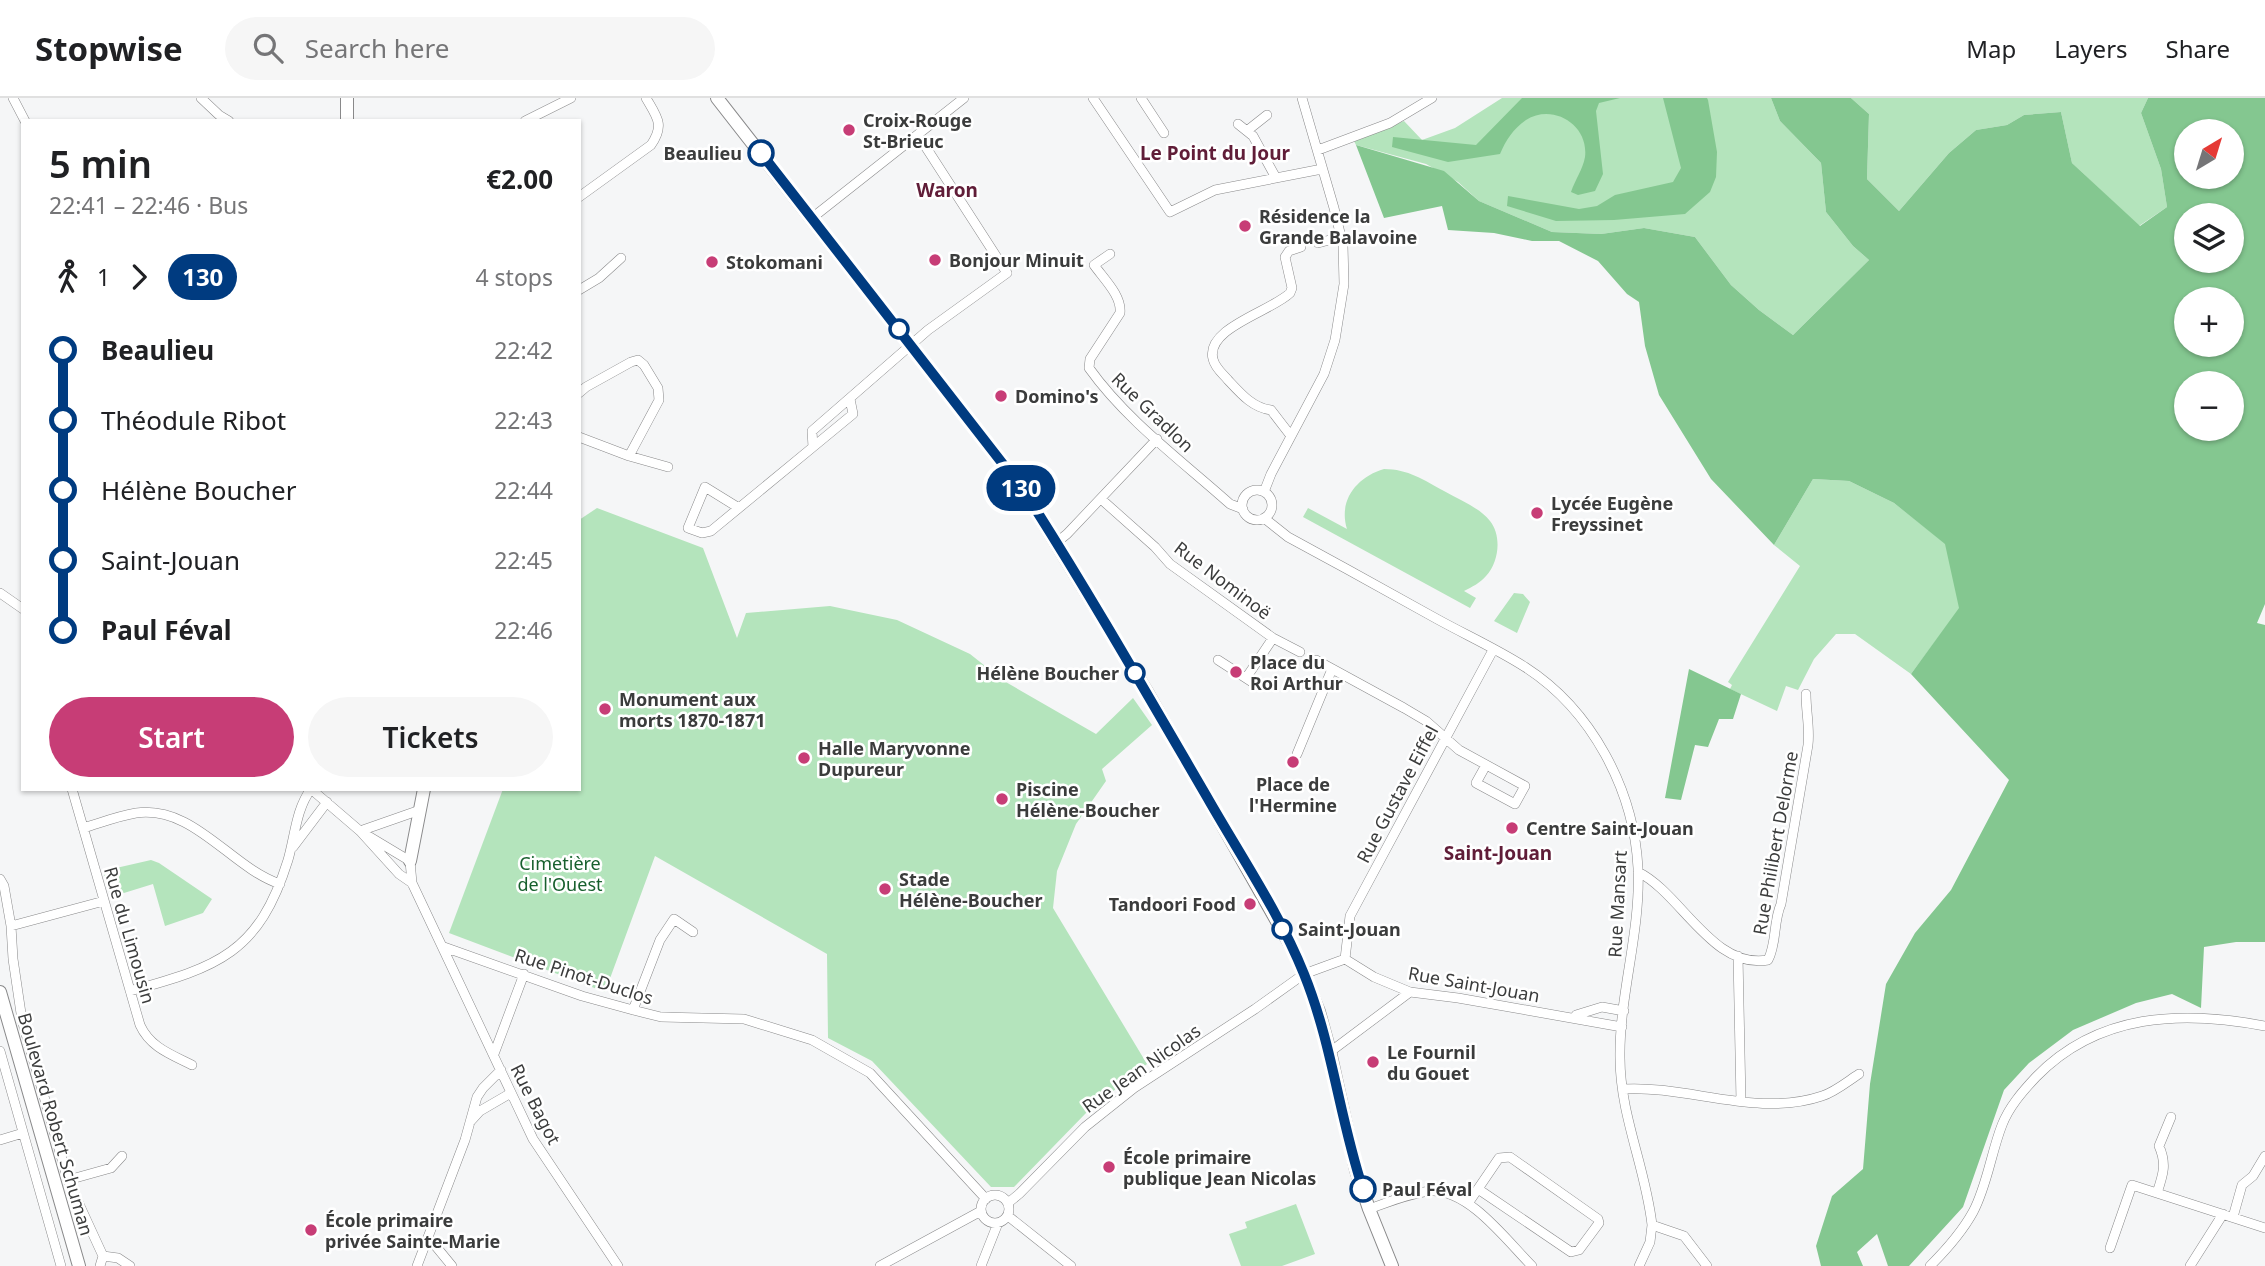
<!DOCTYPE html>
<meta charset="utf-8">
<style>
body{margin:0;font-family:"Noto Sans",sans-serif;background:#f6f6f6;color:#202124;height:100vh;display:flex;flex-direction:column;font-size:26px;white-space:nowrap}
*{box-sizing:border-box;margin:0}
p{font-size:23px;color:#757577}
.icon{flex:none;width:38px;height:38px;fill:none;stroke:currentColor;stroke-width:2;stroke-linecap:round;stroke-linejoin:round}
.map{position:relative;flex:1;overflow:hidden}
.drawer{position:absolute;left:21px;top:21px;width:560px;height:672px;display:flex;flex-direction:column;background:#fff;border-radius:0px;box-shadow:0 2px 5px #0004}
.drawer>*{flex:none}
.badge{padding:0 14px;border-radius:23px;font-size:24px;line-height:46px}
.needle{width:46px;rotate:38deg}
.tools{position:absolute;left:2174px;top:21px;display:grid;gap:14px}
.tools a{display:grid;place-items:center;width:70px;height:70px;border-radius:50%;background:#fff;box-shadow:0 2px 5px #0004;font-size:35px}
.map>.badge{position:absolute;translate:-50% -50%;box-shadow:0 0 0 4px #fff}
.legs{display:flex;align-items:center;gap:10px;height:77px;padding:0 28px;font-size:23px}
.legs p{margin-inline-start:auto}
.overview{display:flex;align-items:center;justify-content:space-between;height:119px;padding:0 28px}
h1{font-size:38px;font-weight:600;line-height:52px}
.primary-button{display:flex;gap:14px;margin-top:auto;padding:14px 28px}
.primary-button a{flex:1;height:80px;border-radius:42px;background:#c73d76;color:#fff;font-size:28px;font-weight:600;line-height:80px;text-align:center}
.primary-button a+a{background:#f6f6f6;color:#202124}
ul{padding:0 28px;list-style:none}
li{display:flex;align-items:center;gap:24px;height:70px;font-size:26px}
li i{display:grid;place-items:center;width:10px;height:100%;margin:0 9px;background:currentColor}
li i::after{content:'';width:18px;height:18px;margin:-9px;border:5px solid;border-radius:50%;background:#fff}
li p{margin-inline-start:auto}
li:first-child i{background:linear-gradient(#0000 50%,currentColor 0)}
li:last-child i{background:linear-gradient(currentColor 50%,#0000 0)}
header{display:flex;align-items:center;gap:42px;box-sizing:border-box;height:98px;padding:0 35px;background:#fff;border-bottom:2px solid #e0e0e0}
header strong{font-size:33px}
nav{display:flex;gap:38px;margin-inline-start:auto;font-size:24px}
.search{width:490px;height:63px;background:#f6f6f6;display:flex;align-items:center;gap:18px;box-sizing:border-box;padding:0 24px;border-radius:38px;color:#757577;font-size:26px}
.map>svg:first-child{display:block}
.green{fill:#b4e4bc}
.forest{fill:#84c790;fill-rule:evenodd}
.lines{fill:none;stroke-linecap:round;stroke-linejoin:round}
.street-casing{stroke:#89898a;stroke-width:10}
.secondary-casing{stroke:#89898a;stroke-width:14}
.street{stroke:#fff;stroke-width:9}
.secondary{stroke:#fff;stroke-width:12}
.line-1-casing{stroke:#fff;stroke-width:16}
.line-1{stroke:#003b80;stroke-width:10}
.poi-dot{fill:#c73d76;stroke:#fff;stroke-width:2.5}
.stop-1-dot{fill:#fff;stroke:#003b80;stroke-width:3.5}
.labels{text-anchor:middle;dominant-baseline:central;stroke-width:5;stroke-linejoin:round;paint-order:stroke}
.poi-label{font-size:18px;font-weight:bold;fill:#3b3c3c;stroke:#fff;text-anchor:start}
.stop-label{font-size:18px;font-weight:bold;fill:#3b3c3c;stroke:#fff;text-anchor:end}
.street-label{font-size:18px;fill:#3b3c3c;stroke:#fff}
.park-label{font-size:18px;fill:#18602e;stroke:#fff}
.neighbourhood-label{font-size:19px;font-weight:bold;fill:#601d38;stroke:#fff}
</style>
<header>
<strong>Stopwise</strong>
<div class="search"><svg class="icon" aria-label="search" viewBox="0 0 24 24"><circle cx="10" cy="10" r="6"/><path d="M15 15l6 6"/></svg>Search here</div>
<nav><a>Map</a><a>Layers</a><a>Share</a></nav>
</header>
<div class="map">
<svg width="2265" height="1168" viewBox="0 0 2265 1168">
<rect width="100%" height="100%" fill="#f5f6f7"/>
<path class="green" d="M1502 0H1771L1780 23 1821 65 1826 114 1853 148 1869 162 1793 237 1759 212 1731 187 1695 139 1644 130 1601 136 1552 134 1479 103 1458 84 1426 66 1356 47 1354 43 1404 23 1422 42 1455 30Z
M1851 0H2148L2141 15 2161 71 2167 109 2139 128 2072 65 2061 14 2024 17 2007 27 1976 32 1949 55 1899 113 1867 81 1869 16Z
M1384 371C1408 371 1424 382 1444 393 1459 402 1479 409 1490 423 1502 438 1499 464 1486 478 1480 485 1472 489 1464 493L1476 500 1470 510 1303 419 1308 410 1347 431C1338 402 1357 379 1384 371Z
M1813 381 1849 383 1894 405 1946 446 1960 510 1911 576 1855 536H1836L1814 561 1798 592 1786 588 1777 613 1730 591 1732 587 1728 584 1800 468 1774 447Z
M597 410 703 450 737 540 746 515 830 508 897 522 970 556 1004 583 1096 636 1133 600 1152 627 1102 671 1106 683 1076 726 1057 773 1053 810 1147 966 1086 1015 1014 1089H991L872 963 828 940 827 856 655 758 605 894 449 835 503 691H579V422Z
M1514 495 1523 496 1530 504 1517 535 1494 523Z
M151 762 159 765 212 801 203 815 165 828 153 786 111 799 103 773Z
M1296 1106 1315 1156 1282 1168H1241L1229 1136 1247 1130 1245 1124Z"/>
<path class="forest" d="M1522 0H1620L1599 5 1596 13 1603 76 1595 93 1578 97 1571 94C1575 82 1583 71 1585 59 1589 27 1553 5 1526 22 1513 31 1506 42 1500 56L1448 64 1392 49 1393 39 1476 47Z
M1663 0H1707L1708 2 1717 54 1716 79 1710 94 1685 116 1614 122 1556 123 1507 108 1508 98 1579 111 1597 108 1615 97 1673 84 1681 70Z
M1771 0H1851L1869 16 1867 81 1899 113 1949 55 1976 32 2007 27 2024 17 2061 14 2072 65 2140 128 2167 109 2161 71 2141 15 2148 0H2265V506L2257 525 2265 527V844H2236L2204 849 2201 910 2172 896 2136 905 2073 932 2029 965 2004 992 1963 1109 1909 1168H1888L1877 1136 1857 1154 1863 1168H1821L1816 1148 1832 1098 1863 1071 1870 986 1886 886 1915 835 1951 792 2009 682 1911 576 1959 510 1945 446 1894 405 1849 383 1813 381 1774 447 1711 381 1659 297 1645 248 1639 204 1627 196 1598 163 1559 143H1532L1494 135 1448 132 1442 108 1384 120 1356 47 1444 73 1479 103 1552 134 1601 136 1644 130 1695 139 1731 187 1759 212 1793 237 1869 162 1853 148 1826 114 1821 65 1780 23ZM2186 33H2231V79H2186ZM2186 117H2231V163H2186ZM2231 201V247H2186V201ZM2186 285H2231V331H2186Z
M1689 571 1741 596 1733 621H1719L1708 649 1695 647 1681 702 1665 700Z"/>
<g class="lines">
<g class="street-casing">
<path id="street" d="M13 0 25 23
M201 0 219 17 229 23
M1093 0 1170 114 1215 92 1322 71
M1141 0 1164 35
M525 23 571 0
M1238 26 1253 38 1276 80
M1248 32 1267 17
M1318 52 1390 25 1432 0
M579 99 651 47C665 27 657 19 646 0
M812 120 964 0
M1318 145 1341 139
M1110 156 1094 167C1104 181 1122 198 1120 215L1090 261 1089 270C1126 322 1182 363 1230 406L1243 411
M579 192 599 180 621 160
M579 295 586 289 631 264 638 262 644 267 658 290 659 302 629 358
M1291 338 1271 312C1253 310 1241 296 1228 282 1223 276 1215 270 1213 261 1205 230 1272 213 1290 195L1292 190 1285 159 1289 153 1301 149
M579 339 629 358 668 369
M813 349 853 316 850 301
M1242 407a15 15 0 1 1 30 0a15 15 0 1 1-30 0Z
M1264 394 1271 376 1324 276 1335 242 1344 186 1343 147 1334 110 1302 0
M1101 401 1155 449 1170 466 1273 540 1300 554
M739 410 705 389 688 430 702 435 711 433 813 349 812 333 928 232 1007 175 918 37
M1264 420 1288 439C1338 466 1387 493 1437 521 1466 537 1497 551 1525 569 1592 612 1634 692 1638 770 1641 834 1619 897 1620 960 1620 1017 1646 1071 1652 1127L1650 1144 1639 1168
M1057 444 1067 436 1157 341
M0 495 23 511
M1218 562 1252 584
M1316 562 1404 610 1426 623 1459 652 1525 688 1515 706 1476 685 1486 667
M1246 580 1273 540
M1297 656 1332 571
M72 691 140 927C150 949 170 956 192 967
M311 691 360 733 399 776 412 785
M83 730C100 725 118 718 136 715 194 707 230 769 280 786
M360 733 410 763 412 785 533 1041 618 1168
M360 733 420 712
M293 749 327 704
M1638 774C1681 795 1713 872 1768 862 1777 845 1773 824 1781 806L1808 647C1810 630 1806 614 1806 596
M0 781 4 788 11 828 13 861 22 922 68 1082 103 1158 100 1168
M11 828 104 803
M444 849 582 898 633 912 661 919 744 921 812 942 870 975 986 1101
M1738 858 1741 1003
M1345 861 1350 818 1493 552
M1345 861 1374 879 1410 894 1458 900 1622 929
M130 893C218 869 259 855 288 762 295 738 296 711 311 691
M633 912 660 842 674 821 693 834
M1576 917 1602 909 1624 913
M0 953 61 1168
M1330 954 1410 894
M494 956 524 876
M1623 991C1688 987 1757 1020 1822 998 1835 994 1848 983 1859 976
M470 1024 480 1013 511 995
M0 1042 23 1035
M68 1082 111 1070 122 1058
M2157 1095C2163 1077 2167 1066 2159 1048L2171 1019
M981 1111a14 14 0 1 1 28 0a14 14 0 1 1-28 0Z
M1469 1104 1499 1060 1510 1059 1598 1121 1599 1125 1579 1152 1571 1154 1478 1091
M1008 1105 1019 1096 1085 1029 1134 990 1255 911 1304 876 1345 861
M1369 1111C1389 1104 1410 1095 1431 1093 1469 1091 1507 1143 1532 1168
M1008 1118 1071 1168
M2233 1119 2242 1087 2253 1078 2265 1058
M1652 1127 1684 1138 1707 1168
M429 1140 452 1168
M2110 1150 2132 1087 2265 1130
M103 1158 118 1160 130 1168
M417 1168 465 1042 477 999 483 990 501 972
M880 1168 981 1113
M981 1168 998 1125
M1930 1168C1946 1152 1962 1134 1973 1114 1987 1088 1991 1055 2002 1027 2009 1009 2022 994 2036 979 2098 915 2182 912 2265 928
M2190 1168 2223 1116"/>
</g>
<g class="secondary-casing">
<path id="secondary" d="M347 0V23
M717 0 1024 393 1147 594 1295 855 1319 914 1330 954 1356 1072 1369 1111 1392 1168
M410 763 424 691
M0 894 79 1168"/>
</g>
<use href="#street" class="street"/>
<use href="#secondary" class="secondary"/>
</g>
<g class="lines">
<g class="line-1-casing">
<path id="line-1" d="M761 55 1024 393C1088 493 1147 596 1207 699 1240 757 1279 814 1304 876 1333 948 1339 1019 1363 1091"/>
</g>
<use href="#line-1" class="line-1"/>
</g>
<g class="poi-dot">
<circle cx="849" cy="32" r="7"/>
<circle cx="1245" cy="128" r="7"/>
<circle cx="935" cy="162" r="7"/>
<circle cx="712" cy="164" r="7"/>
<circle cx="1001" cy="298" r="7"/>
<circle cx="1537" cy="415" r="7"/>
<circle cx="1236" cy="574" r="7"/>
<circle cx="605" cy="611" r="7"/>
<circle cx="804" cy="660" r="7"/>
<circle cx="1293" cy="664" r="7"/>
<circle cx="1002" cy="701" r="7"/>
<circle cx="1512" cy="730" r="7"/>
<circle cx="885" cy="791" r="7"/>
<circle cx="1250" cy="806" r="7"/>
<circle cx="1373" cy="964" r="7"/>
<circle cx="1109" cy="1069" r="7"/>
<circle cx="311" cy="1132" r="7"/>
</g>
<g class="stop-1-dot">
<circle cx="761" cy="55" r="12"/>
<circle cx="899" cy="231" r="9"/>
<circle cx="1135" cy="575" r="9"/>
<circle cx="1282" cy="831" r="9"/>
<circle cx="1363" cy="1091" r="12"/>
</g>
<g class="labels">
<g class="poi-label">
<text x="863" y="22">Croix-Rouge<tspan x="863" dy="21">St-Brieuc</tspan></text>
<text x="1259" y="118">Résidence la<tspan x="1259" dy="21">Grande Balavoine</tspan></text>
<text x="949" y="162">Bonjour Minuit</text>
<text x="726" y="164">Stokomani</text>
<text x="1015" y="298">Domino's</text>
<text x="1551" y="405">Lycée Eugène<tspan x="1551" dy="21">Freyssinet</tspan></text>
<text x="1250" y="564">Place du<tspan x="1250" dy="21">Roi Arthur</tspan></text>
<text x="619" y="601">Monument aux<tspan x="619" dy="21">morts 1870-1871</tspan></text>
<text x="818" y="650">Halle Maryvonne<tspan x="818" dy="21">Dupureur</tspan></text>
<text x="1293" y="686" text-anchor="middle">Place de<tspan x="1293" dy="21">l'Hermine</tspan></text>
<text x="1016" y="691">Piscine<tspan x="1016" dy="21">Hélène-Boucher</tspan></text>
<text x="1526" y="730">Centre Saint-Jouan</text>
<text x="899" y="781">Stade<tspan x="899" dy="21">Hélène-Boucher</tspan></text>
<text x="1236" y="806" text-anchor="end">Tandoori Food</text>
<text x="1387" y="954">Le Fournil<tspan x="1387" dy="21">du Gouet</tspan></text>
<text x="1123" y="1059">École primaire<tspan x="1123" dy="21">publique Jean Nicolas</tspan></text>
<text x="325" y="1122">École primaire<tspan x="325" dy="21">privée Sainte-Marie</tspan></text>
</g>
<g class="stop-label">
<text x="742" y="55">Beaulieu</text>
<text x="1119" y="575">Hélène Boucher</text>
<text x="1298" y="831" text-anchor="start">Saint-Jouan</text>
<text x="1382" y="1091" text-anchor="start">Paul Féval</text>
</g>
<g class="street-label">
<text transform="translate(1153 314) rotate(44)">Rue Gradlon</text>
<text transform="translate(1223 482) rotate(37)">Rue Nominoë</text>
<text transform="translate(1397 696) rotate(-62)">Rue Gustave Eiffel</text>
<text transform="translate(1775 745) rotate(-80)">Rue Philibert Delorme</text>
<text transform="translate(1617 806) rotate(-87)">Rue Mansart</text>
<text transform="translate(130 837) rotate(74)">Rue du Limousin</text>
<text transform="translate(584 878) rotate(18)">Rue Pinot-Duclos</text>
<text transform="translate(1474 886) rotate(10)">Rue Saint-Jouan</text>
<text transform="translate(1141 970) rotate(-35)">Rue Jean Nicolas</text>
<text transform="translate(536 1006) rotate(63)">Rue Bagot</text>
<text transform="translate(56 1026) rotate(74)">Boulevard Robert Schuman</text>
</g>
<g class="park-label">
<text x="560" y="765">Cimetière<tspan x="560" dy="21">de l'Ouest</tspan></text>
</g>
<g class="neighbourhood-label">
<text x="1215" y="55">Le Point du Jour</text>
<text x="947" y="92">Waron</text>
<text x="1498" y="755">Saint-Jouan</text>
</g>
</g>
</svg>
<div class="tools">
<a><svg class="needle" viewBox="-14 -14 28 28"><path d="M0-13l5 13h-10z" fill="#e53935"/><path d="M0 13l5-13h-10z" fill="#757577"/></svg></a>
<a><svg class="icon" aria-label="layers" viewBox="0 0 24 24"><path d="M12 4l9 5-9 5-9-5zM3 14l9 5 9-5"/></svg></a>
<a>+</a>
<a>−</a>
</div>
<b class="badge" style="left:1021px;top:390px;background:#003b80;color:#fff">130</b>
<section class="drawer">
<div class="overview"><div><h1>5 min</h1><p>22:41 – 22:46 · Bus</p></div><b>€2.00</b></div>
<div class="legs"><svg class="icon" aria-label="walk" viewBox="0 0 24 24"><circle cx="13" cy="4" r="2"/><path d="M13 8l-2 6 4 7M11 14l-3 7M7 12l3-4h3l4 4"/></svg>1<svg class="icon" aria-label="forward" viewBox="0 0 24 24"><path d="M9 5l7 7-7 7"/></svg><b class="badge" style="background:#003b80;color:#fff">130</b><p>4 stops</p></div>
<ul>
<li><i style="color:#003b80"></i><b>Beaulieu</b><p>22:42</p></li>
<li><i style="color:#003b80"></i><span>Théodule Ribot</span><p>22:43</p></li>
<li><i style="color:#003b80"></i><span>Hélène Boucher</span><p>22:44</p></li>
<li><i style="color:#003b80"></i><span>Saint-Jouan</span><p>22:45</p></li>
<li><i style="color:#003b80"></i><b>Paul Féval</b><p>22:46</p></li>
</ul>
<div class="primary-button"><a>Start</a><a>Tickets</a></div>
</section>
</div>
